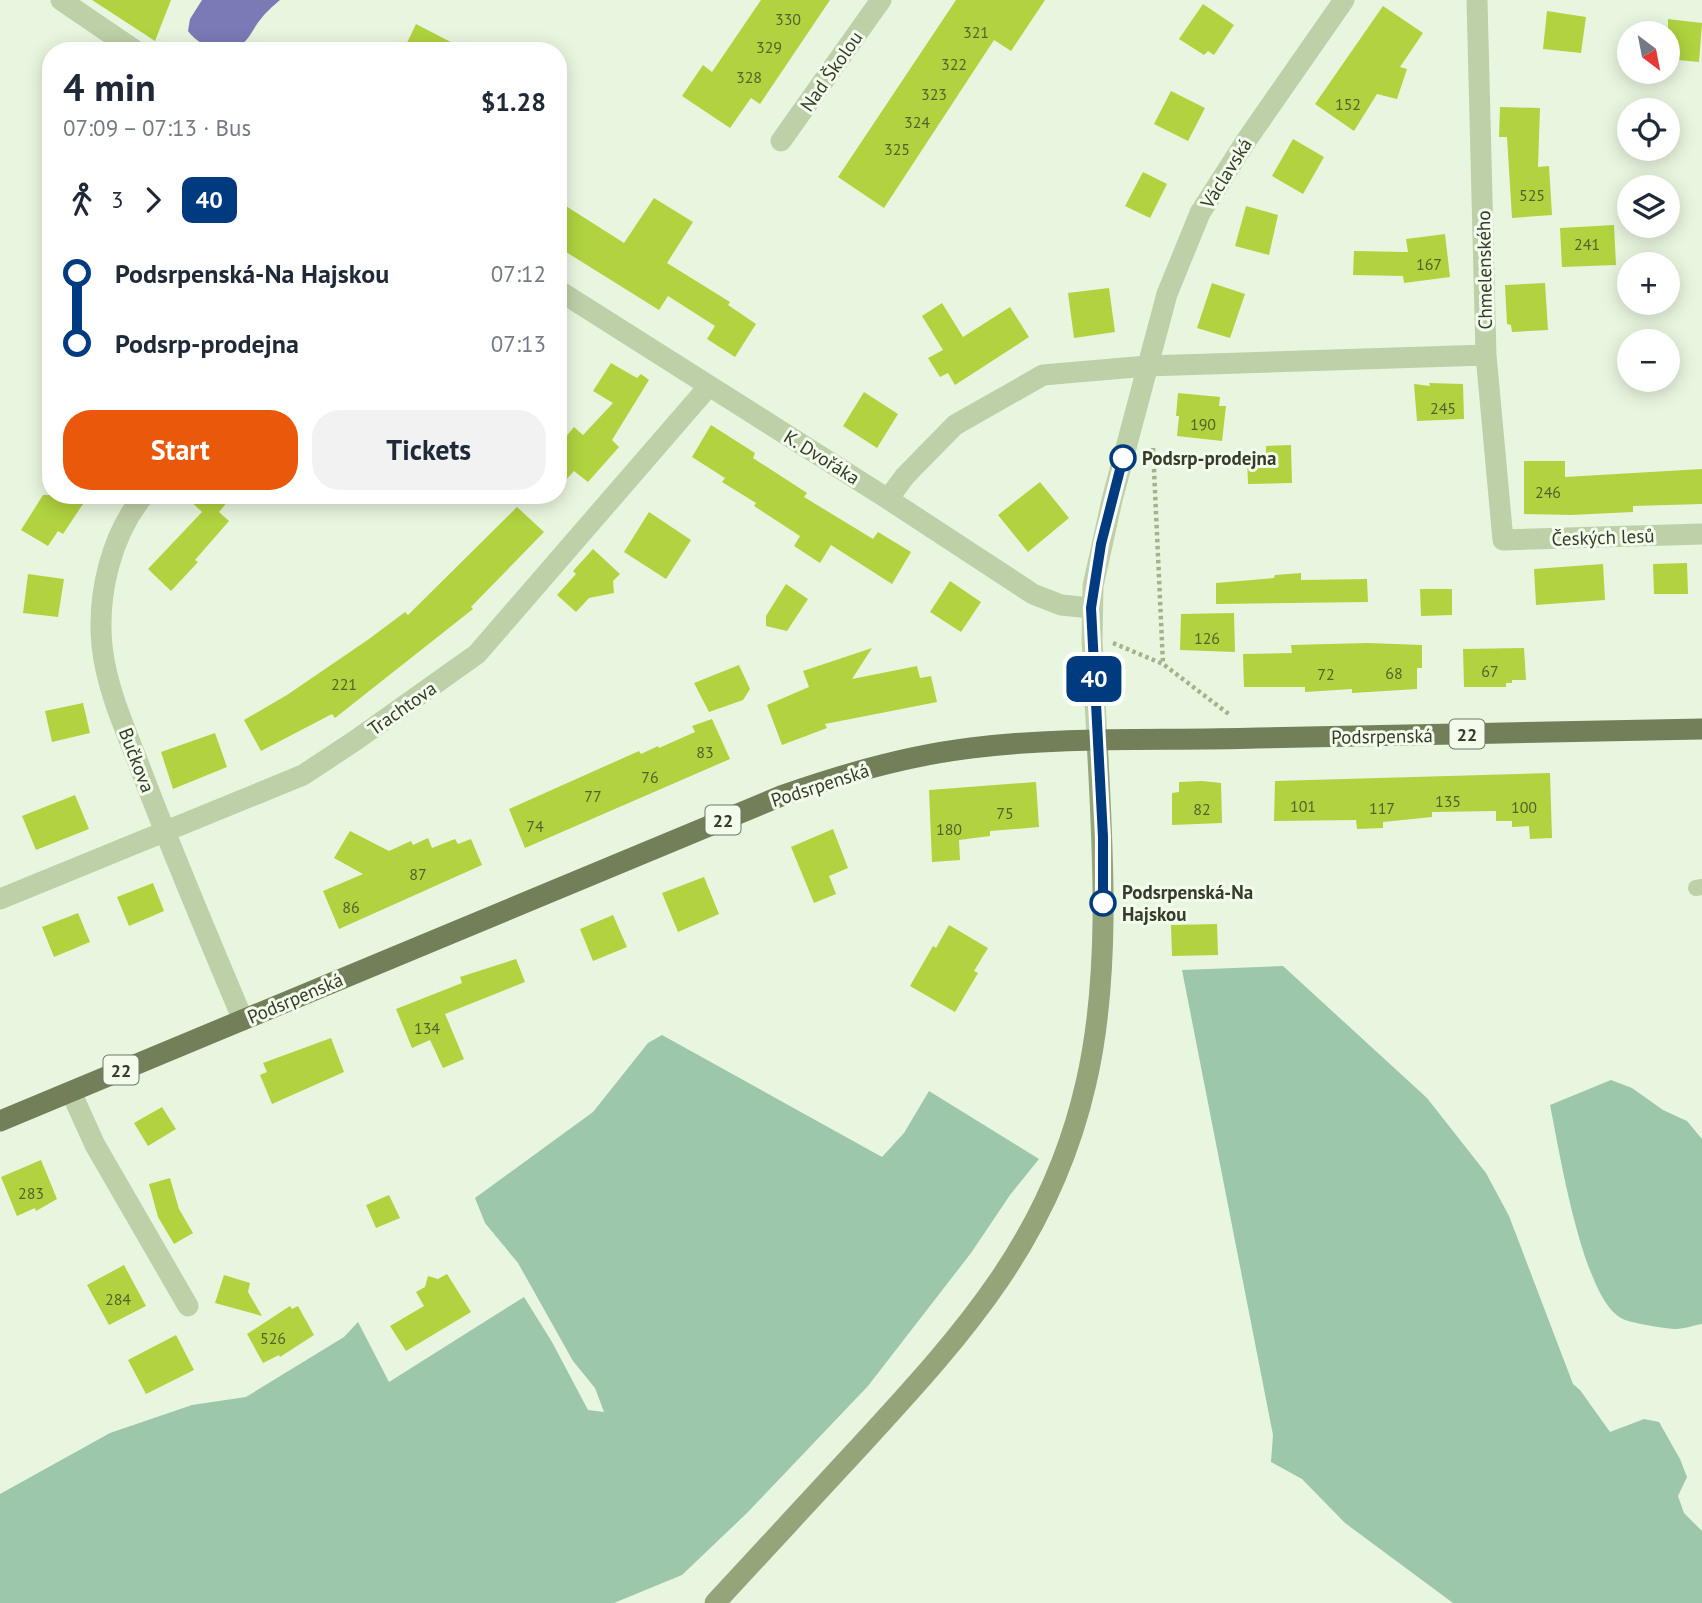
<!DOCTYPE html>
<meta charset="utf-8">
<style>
body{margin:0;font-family:"PT Sans",sans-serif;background:#f2f2f3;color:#1f2937;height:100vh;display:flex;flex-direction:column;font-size:26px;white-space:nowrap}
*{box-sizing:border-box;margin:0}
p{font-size:23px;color:#747a83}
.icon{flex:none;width:38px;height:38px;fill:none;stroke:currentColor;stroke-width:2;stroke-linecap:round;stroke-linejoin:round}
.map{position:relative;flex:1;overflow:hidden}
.drawer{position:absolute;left:42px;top:42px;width:525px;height:462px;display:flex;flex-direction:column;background:#fff;border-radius:28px;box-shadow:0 4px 18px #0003}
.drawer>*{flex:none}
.badge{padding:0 14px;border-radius:10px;font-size:24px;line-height:46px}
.needle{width:46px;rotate:148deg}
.tools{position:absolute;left:1617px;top:21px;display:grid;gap:14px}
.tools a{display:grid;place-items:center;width:63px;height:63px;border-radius:50%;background:#fff;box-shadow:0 4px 18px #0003;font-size:35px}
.map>.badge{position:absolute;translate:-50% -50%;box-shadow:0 0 0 4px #fff}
.legs{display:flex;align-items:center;gap:10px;height:77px;padding:0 21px;font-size:23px}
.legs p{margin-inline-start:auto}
.head{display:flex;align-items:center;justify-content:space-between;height:119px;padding:0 21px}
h1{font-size:38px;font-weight:700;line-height:52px}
.cta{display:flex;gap:14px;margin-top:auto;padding:14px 21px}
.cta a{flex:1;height:80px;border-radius:28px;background:#ea580c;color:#fff;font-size:28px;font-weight:700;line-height:80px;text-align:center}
.cta a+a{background:#f2f2f3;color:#1f2937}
ul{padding:0 21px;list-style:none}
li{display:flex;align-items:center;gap:24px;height:70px;font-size:26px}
li i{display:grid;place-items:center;width:10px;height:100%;margin:0 9px;background:currentColor}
li i::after{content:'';width:18px;height:18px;margin:-9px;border:5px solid;border-radius:50%;background:#fff}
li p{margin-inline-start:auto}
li:first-child i{background:linear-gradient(#0000 50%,currentColor 0)}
li:last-child i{background:linear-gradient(currentColor 50%,#0000 0)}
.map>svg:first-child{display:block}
.green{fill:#9cc7aa}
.water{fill:#7c7ab6}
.building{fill:#b0d33f}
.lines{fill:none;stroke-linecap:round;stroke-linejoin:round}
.path{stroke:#a3b48c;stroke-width:4.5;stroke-dasharray:3.5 3.5;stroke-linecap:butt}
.lane{stroke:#bed0a8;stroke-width:16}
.street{stroke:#bed0a8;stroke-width:21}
.secondary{stroke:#95a479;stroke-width:21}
.primary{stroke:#737f59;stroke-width:21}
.line-1-casing{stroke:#fff;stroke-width:16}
.line-1{stroke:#003b80;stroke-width:10}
.stop-1-dot{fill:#fff;stroke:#003b80;stroke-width:3.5}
.labels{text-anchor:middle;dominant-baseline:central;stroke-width:6;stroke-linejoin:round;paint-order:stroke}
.number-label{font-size:16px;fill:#54622e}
.shield{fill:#f3fcec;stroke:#6f7664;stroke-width:2}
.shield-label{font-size:18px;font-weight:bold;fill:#363c29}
.street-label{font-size:19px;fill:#363c29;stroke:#f3fcec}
.stop-label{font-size:19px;font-weight:bold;fill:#363c29;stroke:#f3fcec;text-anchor:start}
</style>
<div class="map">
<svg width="1702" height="1603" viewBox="0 0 1702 1603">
<rect width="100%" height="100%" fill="#e9f6df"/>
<path class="green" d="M1283 966 1427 1098 1486 1173 1509 1216 1573 1384 1580 1390 1610 1432 1644 1419 1659 1422 1680 1459 1687 1477 1678 1496 1684 1513 1702 1531V1603H1453L1345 1523 1302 1479 1271 1462 1273 1435 1182 970Z
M662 1035 882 1157 904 1133 929 1091 1039 1159 1010 1195 971 1253 868 1386 747 1513 682 1575 614 1603H0V1494L110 1433 192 1405 246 1397 344 1337 358 1322 389 1382 524 1297 552 1342 588 1410 604 1412 595 1388 573 1361 518 1263 485 1223 475 1198 593 1112 648 1043Z
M1611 1080 1632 1088 1663 1110 1687 1121 1702 1139V1324C1694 1325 1684 1329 1676 1329 1668 1329 1630 1323 1623 1319 1583 1302 1559 1148 1550 1105Z"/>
<path class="water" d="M202 0H280C273 6 265 13 260 20 254 27 250 38 243 43 226 58 200 47 188 31L190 19Z"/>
<path class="building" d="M92 0H171L155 41Z
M761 0H830L760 104 751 98 730 128 682 96 703 65 712 72Z
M956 0H1045L1011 51 994 40 884 208 838 177Z
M1203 4 1234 25 1214 55 1208 51 1204 55 1179 39Z
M1383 6 1423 33 1400 67 1407 69 1397 99 1377 94 1354 131 1315 104Z
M1547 11 1586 17 1581 53 1543 49Z
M1668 19 1702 23 1699 62 1668 59Z
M416 24 468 51H403Z
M1171 91 1205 108 1188 141 1154 124Z
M1500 107 1540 108 1538 167 1549 166 1552 215 1512 218 1507 137H1499Z
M1293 139 1324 157 1303 194 1272 176Z
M1143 172 1167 184 1150 218 1125 206Z
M654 198 693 222 667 263 730 302 728 305 756 324 735 357 707 339 715 326 668 296 659 310 558 247V201L624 243Z
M1246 206 1278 215 1269 255 1235 246Z
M1614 225 1616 265 1562 267 1560 228Z
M1445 234 1450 277 1404 283 1403 276 1353 275 1354 251 1408 252 1406 239Z
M1212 283 1245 294 1230 338 1197 328Z
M1545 283 1548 330 1512 332 1511 325 1507 324 1505 285Z
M1109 288 1115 332 1074 338 1068 293Z
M942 303 963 337 1010 307 1029 337 955 385 948 373 940 377 928 358 943 350 922 316Z
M611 363 637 378 641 374 649 380 612 440 619 447 588 482 574 471 558 489V446L574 427 583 435 613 403 593 391Z
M1429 383 1463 384 1464 419 1417 421 1414 384 1430 386Z
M864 392 898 414 877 448 843 426Z
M1178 393 1220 397 1219 406H1226L1222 441 1177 436 1179 416H1176Z
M711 425 755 453 753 458 807 493 804 497 873 539 878 532 911 552 892 584 831 545 820 563 794 546 800 536 754 506 756 503 722 482 725 478 692 457Z
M1291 445 1292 483 1248 484 1247 456H1266V446Z
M1524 461H1565V477L1702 469V504L1633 506V512L1571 515 1524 514Z
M1040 482 1069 518 1028 552 998 515Z
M43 495H89L63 534 58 531 48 546 21 530Z
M184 495H233L219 512 229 521 195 560 198 562 171 591 148 569 202 512Z
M517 507 544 532 471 607 473 609 335 718 332 714 261 751 244 720 287 695 369 639 405 612 408 615Z
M649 512 691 540 666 579 624 552Z
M593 549 620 574 613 581 614 593 589 598 576 612 557 595 576 574 573 571Z
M1687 563 1688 594H1654L1653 564Z
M1603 564 1605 600 1536 605 1534 569Z
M1301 573V580L1367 579 1368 602 1216 604V583L1274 578 1275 575Z
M28 574 64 579 58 617 23 613Z
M950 581 981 602 961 632 930 612Z
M786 584 808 599 787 631 766 626V616Z
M1420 589H1452V615L1421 616Z
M1234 613 1235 652 1180 650 1181 614Z
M1368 643 1422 645V668H1417V689L1352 693V689L1305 692V687H1244L1243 654 1292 653 1291 645Z
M872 648 852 679 917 666 920 678 931 676 937 702 825 724 827 728 782 745 767 705 809 687 803 671Z
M1524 648 1526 680H1512V683H1506V687H1464L1463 649Z
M739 665 750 689 743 700 709 712 694 683Z
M83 703 90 733 52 742 45 711Z
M712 719 730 759 525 848 509 809 639 751 641 754 658 746 659 748 695 732 692 726Z
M215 733 227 767 173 789 161 752Z
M1550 773 1552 838 1530 839 1529 826 1512 827V821H1496V811L1432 812V817L1383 822V828L1357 829 1356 820 1274 821 1275 781Z
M1202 781 1221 783 1222 823 1172 825V793L1179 792V782Z
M1036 782 1039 827 990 831V836L959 840 960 860 932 862 929 790Z
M75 795 89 829 36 850 22 816Z
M833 829 848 868 829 876 836 894 814 903 791 847Z
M350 831 389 851 411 841 413 845 428 838 432 848 455 839 458 844 471 839 482 865 339 929 323 891 363 874 334 858Z
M704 877 719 914 678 932 662 893Z
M153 883 164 911 129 926 117 897Z
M78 913 90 942 54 957 42 927Z
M613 915 627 947 593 961 580 929Z
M1217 924 1218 955 1172 956 1171 925Z
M949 925 988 948 974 971 978 973 955 1012 910 986 933 946 936 948Z
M516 959 525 982 445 1014 464 1059 443 1068 430 1040 412 1048 396 1009 462 983 460 977Z
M331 1038 344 1072 272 1104 260 1075 267 1072 263 1063Z
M162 1107 176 1129 148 1146 134 1123Z
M41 1160 57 1199 36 1211 35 1208 17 1216 1 1177Z
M170 1178 179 1209 193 1233 174 1244 158 1217 149 1184Z
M389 1195 400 1218 376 1228 366 1205Z
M124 1265 146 1306 109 1325 87 1285Z
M447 1274 471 1312 406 1351 390 1326 424 1306 416 1292 425 1287 428 1276 438 1279Z
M224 1275 250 1283 248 1292 262 1316 215 1303Z
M290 1306 292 1309 298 1306 314 1335 280 1357 279 1355 263 1363 247 1334Z
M176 1335 194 1370 146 1394 128 1360Z"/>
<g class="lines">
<path class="path" d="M1153 448 1163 664
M1113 643 1163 664 1230 715"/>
<path class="lane" d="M1696 888 1702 887"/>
<path class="street" d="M61 0 136 51
M1477 0 1486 355 1503 540 1702 534
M781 141 881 0
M558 290 888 499 1033 594 1061 605 1091 608
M144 495C111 535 97 594 102 646 107 692 128 735 144 778 175 859 209 939 243 1020
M888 499 905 476 955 425 1043 375 1147 366 1486 355
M1097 740 1092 641 1093 586 1112 500 1167 294 1200 213 1248 138 1344 0
M0 899 303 775 356 740 477 654 709 386
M71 1092 95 1145 188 1306"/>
<path class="secondary" d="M715 1603C764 1550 814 1496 863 1443 966 1331 1051 1237 1086 1083 1111 976 1103 849 1097 740"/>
<path class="primary" d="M0 1121 781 796C843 774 905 756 971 748 1066 736 1161 741 1257 738 1405 735 1554 732 1702 729"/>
</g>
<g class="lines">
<g class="line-1-casing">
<path id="line-1" d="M1103 903V837L1091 608 1101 544 1123 458"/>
</g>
<use href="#line-1" class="line-1"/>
</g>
<g class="stop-1-dot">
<circle cx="1123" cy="458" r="12"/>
<circle cx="1103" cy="903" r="12"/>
</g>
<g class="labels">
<g class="number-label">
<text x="788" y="19">330</text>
<text x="976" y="32">321</text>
<text x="769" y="47">329</text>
<text x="954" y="64">322</text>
<text x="749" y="77">328</text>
<text x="934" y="94">323</text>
<text x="1348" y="104">152</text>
<text x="917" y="122">324</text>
<text x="897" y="149">325</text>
<text x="1532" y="195">525</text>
<text x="1587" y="244">241</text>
<text x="1429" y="264">167</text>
<text x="1443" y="408">245</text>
<text x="1203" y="424">190</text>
<text x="1548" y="492">246</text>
<text x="1207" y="638">126</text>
<text x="1490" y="671">67</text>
<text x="1394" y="673">68</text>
<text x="1326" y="674">72</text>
<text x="344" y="684">221</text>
<text x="705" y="752">83</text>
<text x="650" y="777">76</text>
<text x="593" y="796">77</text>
<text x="1448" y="801">135</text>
<text x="1303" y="806">101</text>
<text x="1524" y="807">100</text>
<text x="1382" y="808">117</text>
<text x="1202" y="809">82</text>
<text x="1005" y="813">75</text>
<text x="535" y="826">74</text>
<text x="949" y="829">180</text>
<text x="418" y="874">87</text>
<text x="351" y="907">86</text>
<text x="427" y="1028">134</text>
<text x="31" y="1193">283</text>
<text x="118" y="1299">284</text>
<text x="273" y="1338">526</text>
</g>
<g class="shield">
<rect x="1449.5" y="719.5" width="35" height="29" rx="5"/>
<rect x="705.5" y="805.5" width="35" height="29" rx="5"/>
<rect x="103.5" y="1055.5" width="35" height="29" rx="5"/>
</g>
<g class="shield-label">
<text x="1467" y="734">22</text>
<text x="723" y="820">22</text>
<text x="121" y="1070">22</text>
</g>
<g class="street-label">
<text transform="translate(831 71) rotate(-55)">Nad Školou</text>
<text transform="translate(1226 173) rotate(-58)">Václavská</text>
<text transform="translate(1484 270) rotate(-91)">Chmelenského</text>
<text transform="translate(822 457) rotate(32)">K. Dvořáka</text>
<text transform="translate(1603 537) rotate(-2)">Českých lesů</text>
<text transform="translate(402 708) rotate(-35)">Trachtova</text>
<text transform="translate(1382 736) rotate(-1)">Podsrpenská</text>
<text transform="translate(137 760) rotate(69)">Bučkova</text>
<text transform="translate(820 785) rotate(-18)">Podsrpenská</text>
<text transform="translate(295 998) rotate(-23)">Podsrpenská</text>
</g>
<g class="stop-label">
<text x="1142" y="458">Podsrp-prodejna</text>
<text x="1122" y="892">Podsrpenská-Na<tspan x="1122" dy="22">Hajskou</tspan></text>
</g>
</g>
</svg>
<div class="tools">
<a><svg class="needle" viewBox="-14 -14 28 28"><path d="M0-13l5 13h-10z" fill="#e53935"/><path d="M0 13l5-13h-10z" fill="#747a83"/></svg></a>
<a><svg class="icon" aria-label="locate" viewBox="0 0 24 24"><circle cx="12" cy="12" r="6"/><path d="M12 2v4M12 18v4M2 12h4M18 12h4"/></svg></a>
<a><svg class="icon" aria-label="layers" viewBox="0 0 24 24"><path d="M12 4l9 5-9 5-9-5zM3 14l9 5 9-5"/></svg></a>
<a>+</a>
<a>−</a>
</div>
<b class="badge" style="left:1094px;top:679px;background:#003b80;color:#fff">40</b>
<section class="drawer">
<div class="head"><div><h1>4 min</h1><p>07:09 – 07:13 · Bus</p></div><b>$1.28</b></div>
<div class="legs"><svg class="icon" aria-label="walk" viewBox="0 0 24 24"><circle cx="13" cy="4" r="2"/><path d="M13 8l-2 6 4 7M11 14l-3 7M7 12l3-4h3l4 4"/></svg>3<svg class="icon" aria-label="forward" viewBox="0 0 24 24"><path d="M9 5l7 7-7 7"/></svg><b class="badge" style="background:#003b80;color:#fff">40</b></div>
<ul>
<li><i style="color:#003b80"></i><b>Podsrpenská-Na Hajskou</b><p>07:12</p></li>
<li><i style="color:#003b80"></i><b>Podsrp-prodejna</b><p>07:13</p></li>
</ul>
<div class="cta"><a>Start</a><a>Tickets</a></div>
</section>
</div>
